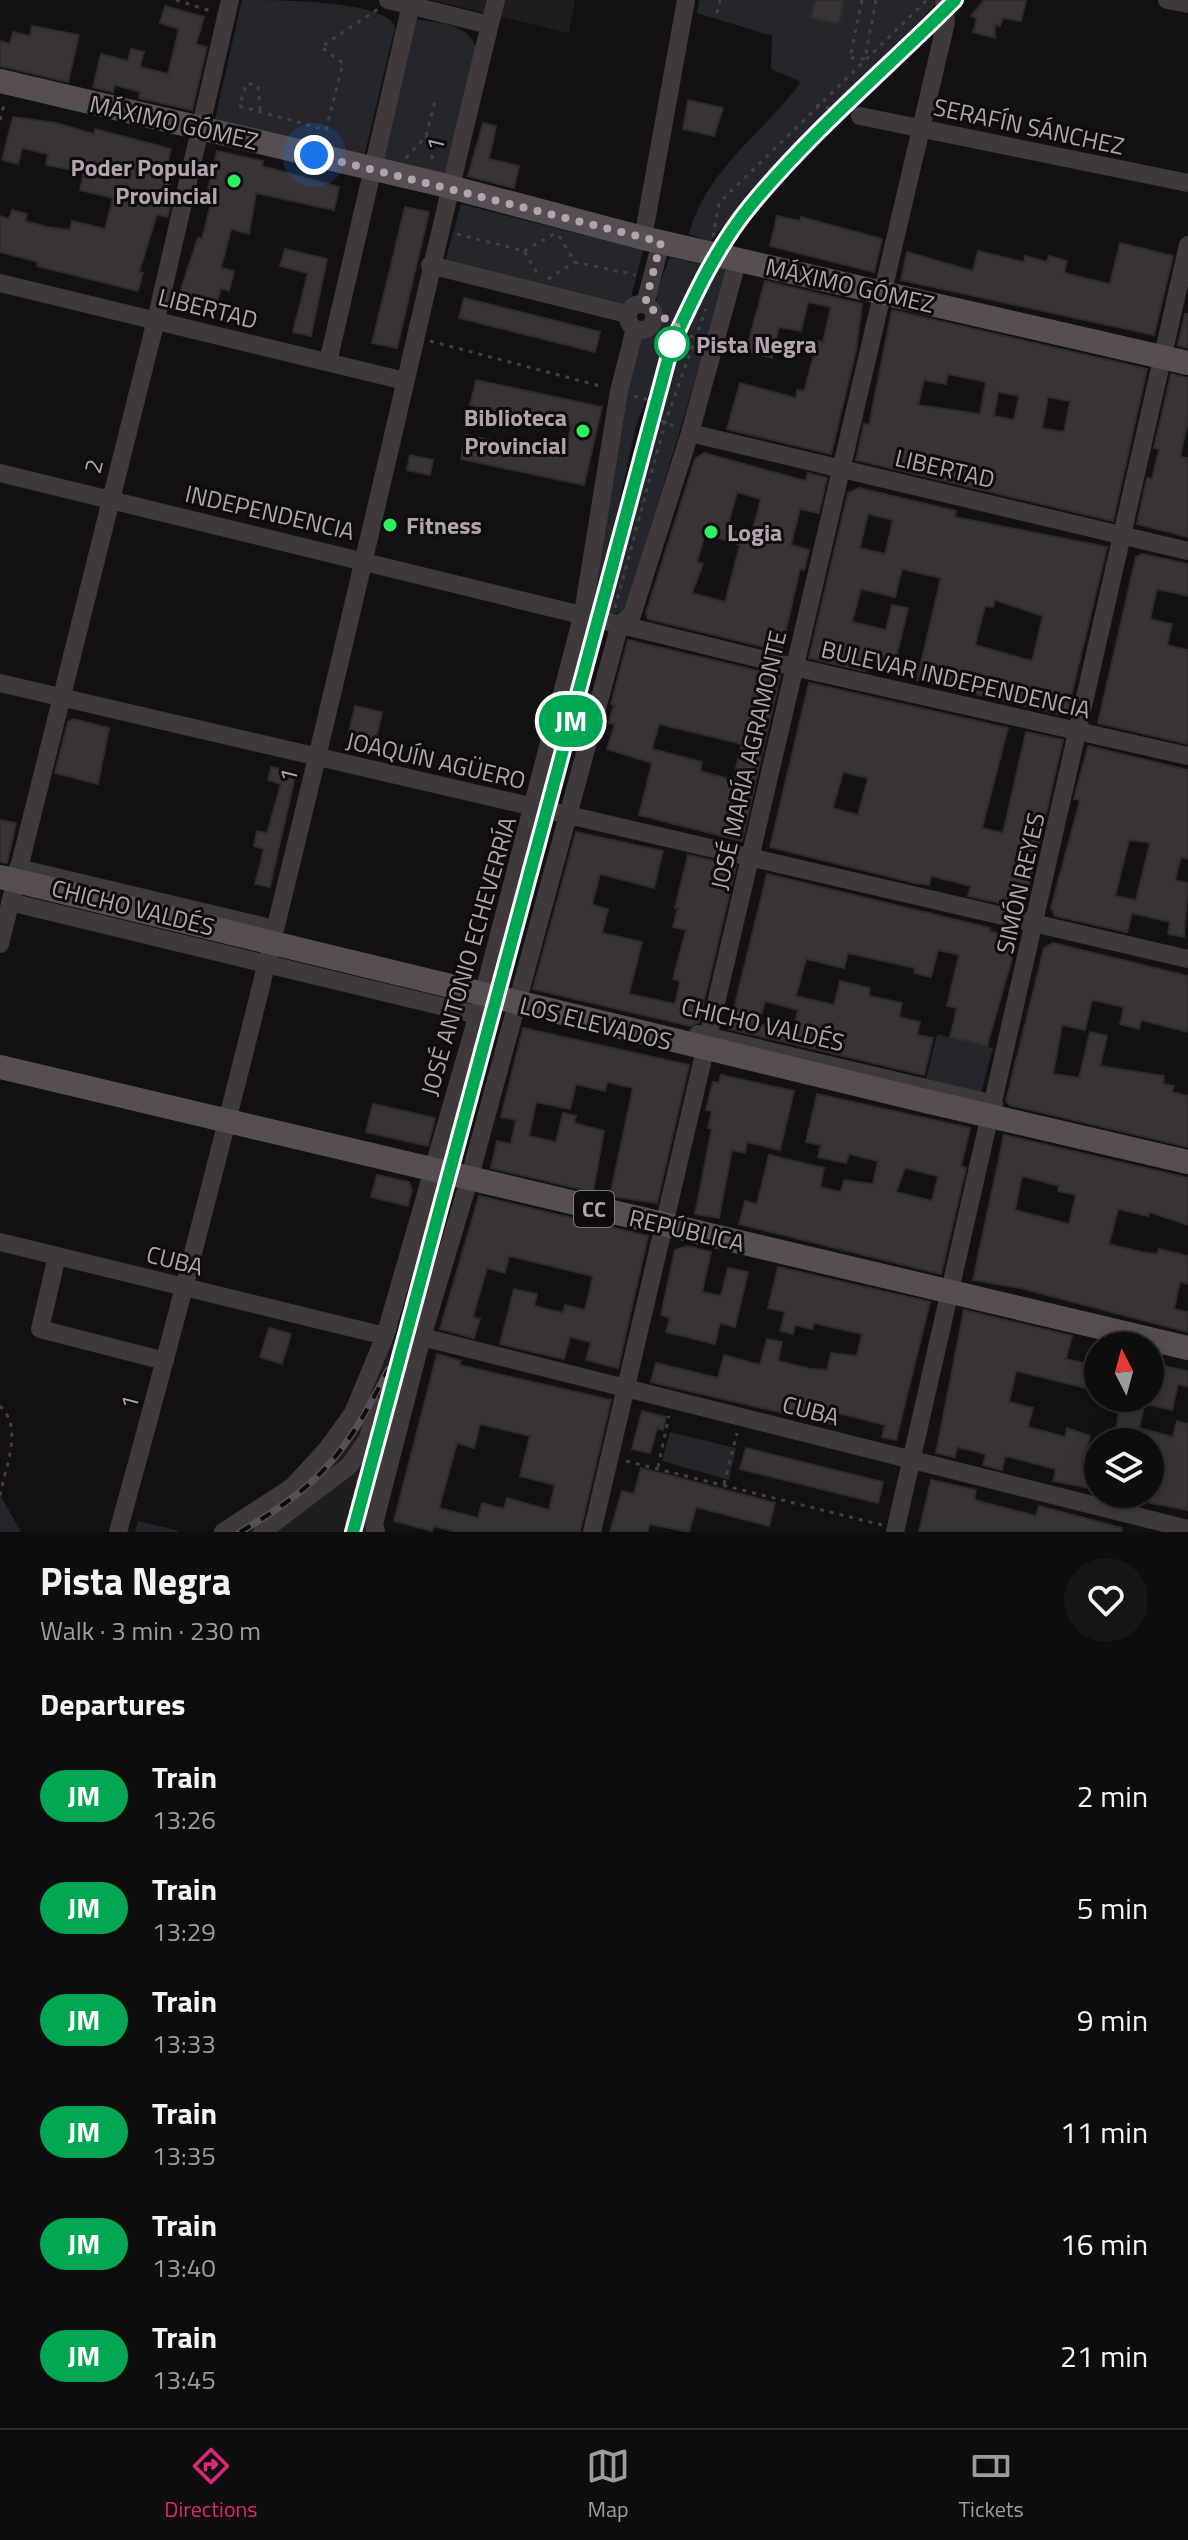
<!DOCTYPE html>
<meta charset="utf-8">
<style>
body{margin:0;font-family:"Titillium Web",sans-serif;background:#171617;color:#f1f3f6;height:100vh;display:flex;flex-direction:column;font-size:30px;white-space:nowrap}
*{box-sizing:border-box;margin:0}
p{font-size:26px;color:#9b9c9e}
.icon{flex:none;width:44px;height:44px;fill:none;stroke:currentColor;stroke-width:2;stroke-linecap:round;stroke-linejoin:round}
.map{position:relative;height:1532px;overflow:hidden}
.details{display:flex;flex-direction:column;background:#0e0d0e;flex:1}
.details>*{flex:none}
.badge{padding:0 16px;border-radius:26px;font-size:28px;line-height:52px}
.needle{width:52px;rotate:354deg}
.fabs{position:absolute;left:1084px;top:1332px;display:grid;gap:16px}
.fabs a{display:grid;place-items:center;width:80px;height:80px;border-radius:50%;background:#0e0d0e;box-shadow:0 4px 20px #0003,0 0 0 2px #2e2d2e;font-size:40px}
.you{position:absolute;width:40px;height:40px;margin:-20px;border:6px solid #fff;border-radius:50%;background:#1a73e8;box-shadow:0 0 0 12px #1a73e833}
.map>.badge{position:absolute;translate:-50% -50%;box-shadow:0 0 0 4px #fff}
h2{padding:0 40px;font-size:30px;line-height:72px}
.round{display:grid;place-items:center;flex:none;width:84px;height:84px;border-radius:42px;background:#171617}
.summary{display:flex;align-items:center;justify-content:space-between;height:136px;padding:0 40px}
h1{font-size:38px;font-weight:700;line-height:60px}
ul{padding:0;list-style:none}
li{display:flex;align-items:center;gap:24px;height:112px;padding:0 40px}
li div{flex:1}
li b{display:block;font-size:30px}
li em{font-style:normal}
li .badge{min-width:88px;font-weight:700;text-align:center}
.dock{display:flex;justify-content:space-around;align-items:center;height:112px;border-top:2px solid #2e2d2e;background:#0e0d0e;font-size:22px;color:#9b9c9e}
.dock a{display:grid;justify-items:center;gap:4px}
.dock .current{color:#db2777}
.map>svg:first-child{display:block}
.built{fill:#201d1e}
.green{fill:#24262c}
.building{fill:#383335;stroke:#2f2b2d;stroke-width:2;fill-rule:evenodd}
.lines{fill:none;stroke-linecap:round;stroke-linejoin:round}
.path{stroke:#463e44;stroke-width:3;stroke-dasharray:4 6;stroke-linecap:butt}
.minor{stroke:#3f393c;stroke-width:18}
.major{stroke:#574e53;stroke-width:24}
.rail-casing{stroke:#595056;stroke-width:7}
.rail{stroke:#0e0c0d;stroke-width:4;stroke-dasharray:12;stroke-linecap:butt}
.major-bridge{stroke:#574e53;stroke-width:24}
.line-casing{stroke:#fff;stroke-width:18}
.line{stroke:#00a651;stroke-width:12}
.walk{stroke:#b3a3ae;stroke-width:8;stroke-dasharray:0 14.4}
.poi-dot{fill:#2def60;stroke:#0e0c0d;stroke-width:3}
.stop-dot{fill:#fff;stroke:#00a651;stroke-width:4}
.labels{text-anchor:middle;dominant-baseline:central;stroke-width:6;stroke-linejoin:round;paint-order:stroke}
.shield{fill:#0e0c0d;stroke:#82767e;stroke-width:2}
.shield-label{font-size:22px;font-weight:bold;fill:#b3a3ae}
.street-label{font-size:24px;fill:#b3a3ae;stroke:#0e0c0d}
.poi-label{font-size:24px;font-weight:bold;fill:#b3a3ae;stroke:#0e0c0d;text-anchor:end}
.stop-label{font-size:24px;font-weight:bold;fill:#b3a3ae;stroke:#0e0c0d;text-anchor:start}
</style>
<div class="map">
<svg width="1188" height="1532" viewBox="0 0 1188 1532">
<rect width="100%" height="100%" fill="#131112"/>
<path class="built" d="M431 0H575L569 33Z
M394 1339 411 1343 368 1517 372 1532H224L254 1517 374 1385Z"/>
<path class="green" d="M242 0C273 0 388 0 395 27L363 161 214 123Z
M699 0H934L936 4 771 171 710 242 689 234C706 169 763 134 801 82L771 69 772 36 697 13Z
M416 19C443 24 470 23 477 52L444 177 383 162Z
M461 204 643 250 629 305 445 262Z
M670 257 707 266 665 351 636 426 596 608 591 607 620 406 640 340 656 330 661 310 655 295Z
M718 262 728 272 625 611 610 614 606 609C635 493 653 364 718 262Z
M937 1034 993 1048 980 1097 925 1084Z
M670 1432 736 1448 729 1480 662 1461Z
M0 1495 21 1532H0Z
M138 1521 176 1530 179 1532H135Z"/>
<path class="building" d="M815 0H844L839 24 811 18Z
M984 0H1026L1021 21 1003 18 1000 26 995 24V38L973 32 977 18 971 16Z
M165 6 204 17 196 44 207 47 192 110 139 98 140 92 115 85 113 92 93 87 101 54 128 61 131 49 144 52 140 67 168 74 179 29 160 23Z
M32 26 79 35 68 82 0 66V41L10 44 13 32 30 36Z
M688 100 723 108 714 136 683 129Z
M13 117 56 123 94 134 95 129 171 149 165 173 172 175 166 198 172 200 169 211 167 217 157 214 139 272 143 273 138 291 37 266 38 262 0 252V216L9 219 12 210 27 214 25 221 47 227 70 230 72 221 105 229 113 198 80 190 84 172 46 165 48 154 22 148 18 164 2 160Z
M483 123 496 126 489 159 519 166 514 188 468 176Z
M217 151 263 161 262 166 339 187 334 210 256 193 249 234 231 229 221 268 234 271 229 291 221 288 215 310 177 301 198 238 202 239 211 203 205 202Z
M405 207 429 212 397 348 372 343Z
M777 216 800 221 801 217 882 239 874 272 770 246Z
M1120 243 1173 256 1154 335 901 280 907 252 973 271 978 251 1024 262 1025 256 1047 262 1049 256 1067 261 1064 273 1110 284Z
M285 249 327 259 311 336 293 332 308 273 280 266Z
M765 281 862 304 856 350 831 454 727 429 740 383 796 398 797 390 804 391 818 341 823 342 831 307 808 302 801 331 779 327 772 358 746 351Z
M464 298 600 332 595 352 459 318Z
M892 310 1147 369 1113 521 856 460 864 424 869 425ZM948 374 986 382 980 414 918 405 924 380 946 384ZM998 392 1019 396 1014 420 994 416ZM1048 397 1070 401 1064 432 1042 428Z
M1185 314H1188V348L1178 345Z
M1171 374 1188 378V421L1180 457 1188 458V537L1137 524 1147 478 1152 479 1159 449 1154 448Z
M476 380 602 407 584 485 461 459 466 435 565 456 571 427 470 405Z
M704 453 806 481 808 473 827 478 819 513 800 509 791 545 809 550 804 570 800 569 781 651 648 619 646 613 695 459ZM737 492 761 499 751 536 727 529ZM705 534 740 545 725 602 692 593 703 564 697 562Z
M410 455 433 460 430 475 407 470Z
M859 488 956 511 955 517 1107 547 1067 713 1059 711 1058 714 917 680 941 578 902 569 895 597 861 589 852 622 886 630 892 605 908 608 895 662 869 656 865 671 809 658 848 493ZM868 514 893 520 885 554 860 548ZM995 600 1043 616 1032 661 975 645 985 606 993 607Z
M1142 554 1188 564V596L1157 589 1150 619 1172 624 1167 645 1188 650V744L1098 723 1136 557Z
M628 640 780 676 742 841 639 815 652 763 607 749 615 724 609 723 614 704H611ZM659 724 742 744 733 780 700 771 702 762 652 749Z
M809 683 1008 728 982 828 1003 833 1026 732 1063 740 1026 900 1019 907 968 896 971 886 931 876 929 885 915 883 770 847ZM843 772 868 778 858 815 833 808Z
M355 706 382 712 375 744 348 737Z
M73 719 109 728 98 784 55 773 68 722Z
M1088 746 1188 770V859L1181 857 1175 880 1188 883 1184 937 1168 934 1170 922 1132 913 1127 932 1055 916 1051 908 1080 800 1074 799ZM1129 840 1150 843 1136 900 1115 896Z
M271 767 296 772 270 887 255 884 264 849 254 846 257 831 267 833 281 784 268 780Z
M0 820 16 823 7 863 0 862Z
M576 832 663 851 654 888 600 874 592 905 608 909 602 933 642 942 629 994 675 1004 680 981 673 979 686 930 673 927 678 908H675L688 855 736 866 699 1022 690 1026 533 989Z
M767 874 990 928 989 931 1012 937 1015 948 987 1046 950 1037 957 1008 947 1006 959 955 938 950 931 977 914 973 915 968 848 953 844 968 806 959 796 996 834 1005 840 981 870 988 869 996 902 1003 899 1017 920 1022 917 1035 933 1038 924 1075 729 1029ZM765 1001 798 1010 793 1032 759 1024Z
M1053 943 1188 976V1032L1141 1020 1139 1029 1120 1024 1124 1007 1092 1000 1085 1030 1062 1025 1053 1074 1079 1078 1090 1032 1107 1036 1100 1066 1164 1076 1163 1084 1174 1086 1172 1092 1188 1096V1147L1010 1105 1006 1101 1044 948Z
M523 1028 689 1065 657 1203 610 1196 633 1088 607 1082 605 1091 576 1084 570 1109 536 1102 529 1136 556 1142 563 1113 576 1116 574 1123 604 1131 593 1192 491 1168 497 1141 511 1144 516 1120 501 1117Z
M721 1075 794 1091 780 1150 747 1142 745 1153 732 1150 719 1218 695 1214 712 1128H708L712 1111 706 1110 713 1082 719 1083Z
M817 1094 970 1128 961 1166 966 1168 941 1274 739 1224 745 1201 757 1204 769 1155 824 1168 820 1187 841 1192 844 1180 873 1184 878 1161 849 1154 846 1163 818 1157 821 1145 806 1142ZM905 1168 938 1176 932 1201 896 1192Z
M373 1104 435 1118 428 1146 366 1132Z
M1004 1135 1188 1178V1225L1149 1212 1148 1216 1118 1209 1109 1244 1141 1252 1157 1254 1159 1249 1188 1256V1284L1180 1282 1174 1309 1188 1312V1332L1020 1288 973 1280ZM1022 1176 1059 1186 1058 1191 1076 1195 1069 1224 1015 1210Z
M377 1175 409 1182 412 1190 408 1206 371 1197Z
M479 1196 648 1236 618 1368 586 1360 591 1342 570 1337 564 1359 500 1344 514 1289 537 1294 534 1306 563 1313 565 1305 585 1310 593 1276 509 1256 505 1273 487 1268 473 1317 480 1319 474 1338 440 1329Z
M687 1246 711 1252 702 1292 721 1296 728 1268 748 1272 735 1327 720 1323 715 1344 666 1332 670 1318 661 1315 675 1250Z
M778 1267 930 1302 896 1440 882 1437 885 1425 834 1412 831 1424 651 1382 656 1363 718 1378 724 1355 760 1365 767 1339 782 1342 778 1361 811 1369 827 1370 831 1353 857 1356 862 1334 814 1323 812 1329 795 1325 793 1334 780 1331 785 1312 768 1308Z
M964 1310 1072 1336 1066 1359 1098 1366V1391L1016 1371 1009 1402 1033 1408 1028 1427 1065 1437 1067 1428 1090 1436 1082 1464 1098 1468 1096 1489 1053 1481 1056 1469 1005 1456 1002 1470 983 1465 986 1454 957 1447 955 1457 936 1453Z
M269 1328 291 1334 282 1364 260 1357Z
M437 1354 461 1361 459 1365 611 1400 580 1532H456L434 1526 432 1531 394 1521ZM480 1424 530 1436 520 1476 555 1485 549 1510 507 1498 504 1509 482 1503 478 1518 439 1508 457 1443 474 1448Z
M1150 1363 1188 1371V1387L1178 1384 1172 1410 1150 1405Z
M1120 1398H1146L1139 1428 1173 1437 1177 1421 1188 1424V1510L1150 1503V1442H1115Z
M642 1411 666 1417 663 1430 657 1428 650 1453 632 1449Z
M746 1448 883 1482 878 1503 740 1469Z
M641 1468 775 1503 769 1526 696 1507 689 1532 650 1524 647 1532H610L622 1491 634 1494Z
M931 1480 976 1490 974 1499 978 1501 1036 1516 1039 1506 1122 1528 1121 1532H919Z"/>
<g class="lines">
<path class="path" d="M176 0 211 11
M862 0 850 58 865 59 876 0
M717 13 720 0
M816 105 844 112
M260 110 258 86 247 83 239 106 326 130 343 63 321 47 378 9
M0 120 5 101
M426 136 434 163
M406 158 426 136 436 98
M457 234 524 251 538 275
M559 236 575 262 636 275
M713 237 719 203 927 0
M524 251 554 234
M548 279 575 262
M656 314 694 338
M430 341 604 387
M634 396 646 399 654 418 676 427
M615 608 665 423 706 309
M0 1406C24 1429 5 1466 0 1496
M626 1461 882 1525
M658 1467 669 1416
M724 1484 737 1433
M345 1532 359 1478"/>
<path class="minor" d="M388 0 490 25
M1167 0 1188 4
M860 116 1188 183
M643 238 686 0
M430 265 627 314
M0 283 405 381
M628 317a13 13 0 1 1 26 0a13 13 0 1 1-26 0Z
M645 304 661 242
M328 362 412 0
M690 433 1188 551
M0 473 794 667 1188 756
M0 683 1188 959
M18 868 275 929
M10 902 478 1015
M0 944 156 320 230 0
M698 1034 994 1104
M0 1242 385 1336
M57 1256 40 1329 165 1361
M422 1337 1188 1529
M118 1532C207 1211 287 888 363 563 408 375 449 187 496 0
M223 1532 292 1487 327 1449 353 1413 385 1336 480 1007 583 613 619 391 635 329
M262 1532 349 1466 368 1439 375 1409 371 1403 359 1399
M376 1532 374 1524 422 1337 469 1180 620 624 632 615 690 433 738 259
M592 1532 946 22 944 0
M895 1532 1188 245"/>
<path class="major" d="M0 81 439 184 643 238 1188 363
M0 877 38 886
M0 1067 1188 1348
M930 1102 1188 1162"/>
<g class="rail-casing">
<path id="rail" d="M240 1532C321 1485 346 1453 388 1370
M353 1532 672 344C694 296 717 246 751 205 812 130 887 68 955 0"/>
</g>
<use href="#rail" class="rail"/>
<path class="major-bridge" d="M38 886 930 1102"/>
</g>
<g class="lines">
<g class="line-casing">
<path id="line" d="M353 1532 672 344C694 296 717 246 751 205 813 130 887 68 955 0"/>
</g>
<use href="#line" class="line"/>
<path class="walk" d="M314 155 661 242 645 304 679 329 672 344"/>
</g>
<g class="poi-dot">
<circle cx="234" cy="181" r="8"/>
<circle cx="583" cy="431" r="8"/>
<circle cx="390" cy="525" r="8"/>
<circle cx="711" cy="532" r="8"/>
</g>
<circle class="stop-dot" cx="672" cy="344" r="16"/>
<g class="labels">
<rect class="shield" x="574" y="1191" width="40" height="36" rx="6"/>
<g class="shield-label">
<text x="594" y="1209">CC</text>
</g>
<g class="street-label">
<text transform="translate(174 122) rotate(13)">MÁXIMO GÓMEZ</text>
<text transform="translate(1029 126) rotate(12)">SERAFÍN SÁNCHEZ</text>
<text transform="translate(435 144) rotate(-76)">1</text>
<text transform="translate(850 285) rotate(13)">MÁXIMO GÓMEZ</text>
<text transform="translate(208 308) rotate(14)">LIBERTAD</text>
<text transform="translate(93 466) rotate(-76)">2</text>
<text transform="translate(945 468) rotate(13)">LIBERTAD</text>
<text transform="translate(270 512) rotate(13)">INDEPENDENCIA</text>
<text transform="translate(956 679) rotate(13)">BULEVAR INDEPENDENCIA</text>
<text transform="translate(436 760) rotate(13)">JOAQUÍN AGÜERO</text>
<text transform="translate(748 760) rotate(-77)">JOSÉ MARÍA AGRAMONTE</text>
<text transform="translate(288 775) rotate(-76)">1</text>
<text transform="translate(1020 883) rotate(-77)">SIMÓN REYES</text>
<text transform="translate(133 907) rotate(14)">CHICHO VALDÉS</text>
<text transform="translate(468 956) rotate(-74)">JOSÉ ANTONIO ECHEVERRÍA</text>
<text transform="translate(596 1023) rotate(14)">LOS ELEVADOS</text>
<text transform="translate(763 1024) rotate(13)">CHICHO VALDÉS</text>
<text transform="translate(687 1230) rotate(13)">REPÚBLICA</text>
<text transform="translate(175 1260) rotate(14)">CUBA</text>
<text transform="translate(129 1402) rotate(-75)">1</text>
<text transform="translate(811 1410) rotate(14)">CUBA</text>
</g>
<g class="poi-label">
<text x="218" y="167">Poder Popular<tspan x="218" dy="28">Provincial</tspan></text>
<text x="567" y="417">Biblioteca<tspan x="567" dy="28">Provincial</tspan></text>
<text x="406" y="525" text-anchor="start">Fitness</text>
<text x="727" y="532" text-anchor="start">Logia</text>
</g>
<g class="stop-label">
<text x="696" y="344">Pista Negra</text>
</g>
</g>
</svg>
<div class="fabs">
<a><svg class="needle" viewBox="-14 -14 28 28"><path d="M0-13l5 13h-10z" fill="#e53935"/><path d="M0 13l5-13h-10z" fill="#9b9c9e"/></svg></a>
<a><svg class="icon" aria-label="layers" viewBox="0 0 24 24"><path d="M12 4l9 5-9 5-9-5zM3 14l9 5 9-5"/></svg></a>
</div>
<div class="you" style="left:314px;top:155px"></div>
<b class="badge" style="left:571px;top:721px;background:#00a651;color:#fff">JM</b>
</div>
<section class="details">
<div class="summary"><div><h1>Pista Negra</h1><p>Walk · 3 min · 230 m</p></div><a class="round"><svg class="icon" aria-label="heart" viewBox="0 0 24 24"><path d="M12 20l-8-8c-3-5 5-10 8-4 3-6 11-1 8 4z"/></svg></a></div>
<h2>Departures</h2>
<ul>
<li><span class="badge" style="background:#00a651;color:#fff">JM</span><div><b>Train</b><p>13:26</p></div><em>2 min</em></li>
<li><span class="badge" style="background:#00a651;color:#fff">JM</span><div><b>Train</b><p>13:29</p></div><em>5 min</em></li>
<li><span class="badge" style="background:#00a651;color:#fff">JM</span><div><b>Train</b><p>13:33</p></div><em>9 min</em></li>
<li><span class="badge" style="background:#00a651;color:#fff">JM</span><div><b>Train</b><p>13:35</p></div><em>11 min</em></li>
<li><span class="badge" style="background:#00a651;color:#fff">JM</span><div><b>Train</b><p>13:40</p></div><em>16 min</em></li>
<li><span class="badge" style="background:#00a651;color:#fff">JM</span><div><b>Train</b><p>13:45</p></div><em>21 min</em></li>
</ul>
</section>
<nav class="dock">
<a class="current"><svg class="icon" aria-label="directions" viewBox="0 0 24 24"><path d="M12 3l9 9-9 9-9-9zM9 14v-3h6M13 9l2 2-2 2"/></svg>Directions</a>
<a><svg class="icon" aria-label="map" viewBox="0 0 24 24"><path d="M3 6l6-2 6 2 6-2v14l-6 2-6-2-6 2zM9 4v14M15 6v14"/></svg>Map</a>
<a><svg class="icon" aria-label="tickets" viewBox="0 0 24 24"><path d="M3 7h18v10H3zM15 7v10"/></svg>Tickets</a>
</nav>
